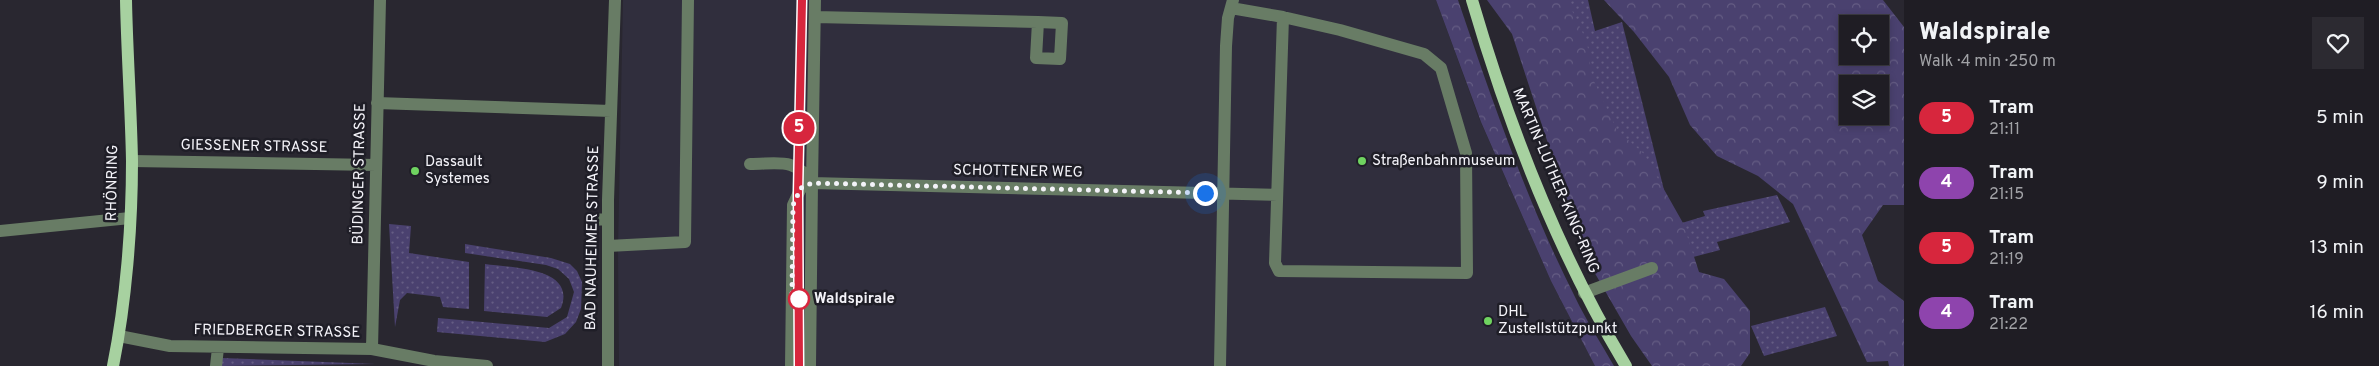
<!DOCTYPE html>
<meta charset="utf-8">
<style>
body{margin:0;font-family:Overpass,sans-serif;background:#2c2a31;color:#f1f3f6;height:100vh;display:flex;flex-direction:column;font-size:19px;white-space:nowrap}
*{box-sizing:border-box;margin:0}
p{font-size:16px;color:#a1a2a6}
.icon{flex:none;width:28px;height:28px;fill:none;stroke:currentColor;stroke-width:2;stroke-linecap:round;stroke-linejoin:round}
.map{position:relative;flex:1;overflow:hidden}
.side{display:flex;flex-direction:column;background:#1f1d24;width:475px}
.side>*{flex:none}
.badge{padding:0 10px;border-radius:16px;font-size:18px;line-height:32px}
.tools{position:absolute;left:1839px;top:15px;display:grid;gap:10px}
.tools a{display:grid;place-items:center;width:50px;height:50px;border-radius:0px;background:#1f1d24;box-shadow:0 2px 8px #0003,0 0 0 1px #3c3b41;font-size:25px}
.you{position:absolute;width:25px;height:25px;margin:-12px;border:4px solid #fff;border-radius:50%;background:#1a73e8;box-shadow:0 0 0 8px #1a73e833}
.map>.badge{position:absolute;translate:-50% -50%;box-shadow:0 0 0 2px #fff}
.round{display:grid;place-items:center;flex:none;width:52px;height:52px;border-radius:0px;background:#2c2a31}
.headline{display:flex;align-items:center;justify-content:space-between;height:85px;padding:0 15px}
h1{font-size:24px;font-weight:800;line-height:38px}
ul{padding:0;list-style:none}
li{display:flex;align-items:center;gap:15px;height:65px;padding:0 15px}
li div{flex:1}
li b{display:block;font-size:19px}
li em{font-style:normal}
li .badge{min-width:55px;font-weight:700;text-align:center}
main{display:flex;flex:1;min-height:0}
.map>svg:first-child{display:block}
.built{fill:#302e3d}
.grass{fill:url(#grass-dots)}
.forest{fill:url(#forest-crowns);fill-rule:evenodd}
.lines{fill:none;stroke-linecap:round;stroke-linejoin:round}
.minor{stroke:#687c65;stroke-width:12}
.major{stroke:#a7d1a0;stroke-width:12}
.tram{stroke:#bbb9c0;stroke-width:1}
.line-casing{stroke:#fff;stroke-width:11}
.line{stroke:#d7263d;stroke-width:8}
.walk{stroke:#f4f3f9;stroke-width:5;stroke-dasharray:0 9}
.poi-dot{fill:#6fd360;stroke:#1f1e27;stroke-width:2}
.stop-dot{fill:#fff;stroke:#d7263d;stroke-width:2.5}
.labels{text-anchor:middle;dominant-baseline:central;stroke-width:5;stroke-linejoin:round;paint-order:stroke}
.street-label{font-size:15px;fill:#f4f3f9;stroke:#1f1e27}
.poi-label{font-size:15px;fill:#f4f3f9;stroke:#1f1e27;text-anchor:start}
.stop-label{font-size:15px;font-weight:bold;fill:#f4f3f9;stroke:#1f1e27;text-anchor:start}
</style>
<main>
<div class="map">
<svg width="1904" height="366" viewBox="0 0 1904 366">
<defs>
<pattern id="grass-dots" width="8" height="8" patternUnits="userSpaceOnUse" patternTransform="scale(1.25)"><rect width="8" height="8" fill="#4a416f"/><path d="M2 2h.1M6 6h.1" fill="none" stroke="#655d84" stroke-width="1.8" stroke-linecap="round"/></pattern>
<pattern id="forest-crowns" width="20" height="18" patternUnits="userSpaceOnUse" patternTransform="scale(1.25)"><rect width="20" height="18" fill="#4a416f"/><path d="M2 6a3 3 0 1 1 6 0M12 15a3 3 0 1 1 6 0" fill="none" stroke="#655d84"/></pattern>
</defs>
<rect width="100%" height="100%" fill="#292730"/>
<path class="built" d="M623 0H1436L1479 118 1551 281 1595 366H619L618 249Z"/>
<path class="grass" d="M1554 0H1588L1595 31 1622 22 1664 190 1656 194 1631 199Z
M1777 195 1790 222 1717 242 1720 250 1655 267 1645 234 1705 216 1703 211Z
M389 224 411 226 409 253 469 262V309L443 307 440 297 407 293 400 300 395 327Z
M465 244 551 258 570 264 577 271 582 282 581 309 576 322 565 334 545 342 437 332 438 318 549 328 567 317 574 292 569 279 558 269 546 265 465 253Z
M485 264C511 268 577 267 561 308L547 317 484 311Z
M1825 307 1837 336 1764 356 1751 326Z
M222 358 375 364 220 366Z"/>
<path class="forest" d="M1436 0H1458C1492 100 1527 202 1575 297 1586 320 1601 343 1614 366H1595L1551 281 1481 122Z
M1487 0H1567L1587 42 1592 77 1617 130 1644 154 1683 223 1699 272 1724 279 1750 311V353L1741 366H1652L1631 336 1585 256 1512 34Z
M1604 0H1883L1904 27V205H1883L1862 235 1878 281 1904 301V366H1889L1888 361 1867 362 1793 204 1758 176 1717 156 1690 125 1669 77 1634 32ZM1848 24H1880V56H1848ZM1848 84H1880V116H1848Z"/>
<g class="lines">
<path class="minor" d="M1231 8 1283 17 1340 30 1424 54 1441 68 1466 153 1467 273 1279 271 1275 263 1283 17
M815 17 1038 22
M1038 22 1062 23 1060 59 1036 58Z
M377 103 611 111
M132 161 376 165
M750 164C778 164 795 157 812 183
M812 183 1277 195
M593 220 608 219
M0 231 130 218
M608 246 685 242 688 0
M1584 293 1652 268
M119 336 170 346 372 349 434 361 487 366
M372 349 380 0
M216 366 218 348
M608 366V200L615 0
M791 366 793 205 801 188 812 183 815 0
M810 366 812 183
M1220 366 1226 46 1228 18 1233 0"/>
<path class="major" d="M1472 0C1509 127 1558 253 1626 366
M113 366C126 302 132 226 132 161 131 107 127 53 126 0"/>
<path class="tram" d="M799 366 798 193 802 0"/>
</g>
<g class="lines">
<g class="line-casing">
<path id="line" d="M799 366 798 193 802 0"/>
</g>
<use href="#line" class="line"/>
<path class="walk" d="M799 299 792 294 793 205 801 188 812 183 1205 193"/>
</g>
<g class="poi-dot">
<circle cx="1362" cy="161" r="5"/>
<circle cx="415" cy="171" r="5"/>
<circle cx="1488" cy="321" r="5"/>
</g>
<circle class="stop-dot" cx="799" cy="299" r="10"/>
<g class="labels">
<g class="street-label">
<text transform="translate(254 147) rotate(1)">GIESSENER STRASSE</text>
<text transform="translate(1018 172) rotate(1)">SCHOTTENER WEG</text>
<text transform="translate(360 174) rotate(-89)">BÜDINGER STRASSE</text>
<text transform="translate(1555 181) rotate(67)">MARTIN-LUTHER-KING-RING</text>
<text transform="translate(113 183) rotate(-89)">RHÖNRING</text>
<text transform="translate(593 238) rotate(-89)">BAD NAUHEIMER STRASSE</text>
<text transform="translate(277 332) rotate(1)">FRIEDBERGER STRASSE</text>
</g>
<g class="poi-label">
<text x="1372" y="161">Straßenbahnmuseum</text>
<text x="425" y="162">Dassault<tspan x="425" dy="17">Systemes</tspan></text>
<text x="1498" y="312">DHL<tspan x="1498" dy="17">Zustellstützpunkt</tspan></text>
</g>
<g class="stop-label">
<text x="814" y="299">Waldspirale</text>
</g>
</g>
</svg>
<div class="tools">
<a><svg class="icon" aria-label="locate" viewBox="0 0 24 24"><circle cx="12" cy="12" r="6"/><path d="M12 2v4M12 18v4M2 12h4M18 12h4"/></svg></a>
<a><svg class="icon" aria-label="layers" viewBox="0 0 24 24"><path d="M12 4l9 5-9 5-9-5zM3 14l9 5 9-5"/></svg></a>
</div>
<div class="you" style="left:1205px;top:193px"></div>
<b class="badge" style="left:799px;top:128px;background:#d7263d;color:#fff">5</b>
</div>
<section class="side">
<div class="headline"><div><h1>Waldspirale</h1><p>Walk · 4 min · 250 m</p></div><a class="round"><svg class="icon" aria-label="heart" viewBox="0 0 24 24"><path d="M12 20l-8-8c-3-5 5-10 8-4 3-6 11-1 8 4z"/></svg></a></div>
<ul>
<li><span class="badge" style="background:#d7263d;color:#fff">5</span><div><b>Tram</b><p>21:11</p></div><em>5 min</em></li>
<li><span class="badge" style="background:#8e44ad;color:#fff">4</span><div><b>Tram</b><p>21:15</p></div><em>9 min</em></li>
<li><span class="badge" style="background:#d7263d;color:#fff">5</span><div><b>Tram</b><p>21:19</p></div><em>13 min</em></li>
<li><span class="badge" style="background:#8e44ad;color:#fff">4</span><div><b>Tram</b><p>21:22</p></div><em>16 min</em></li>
</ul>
</section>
</main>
